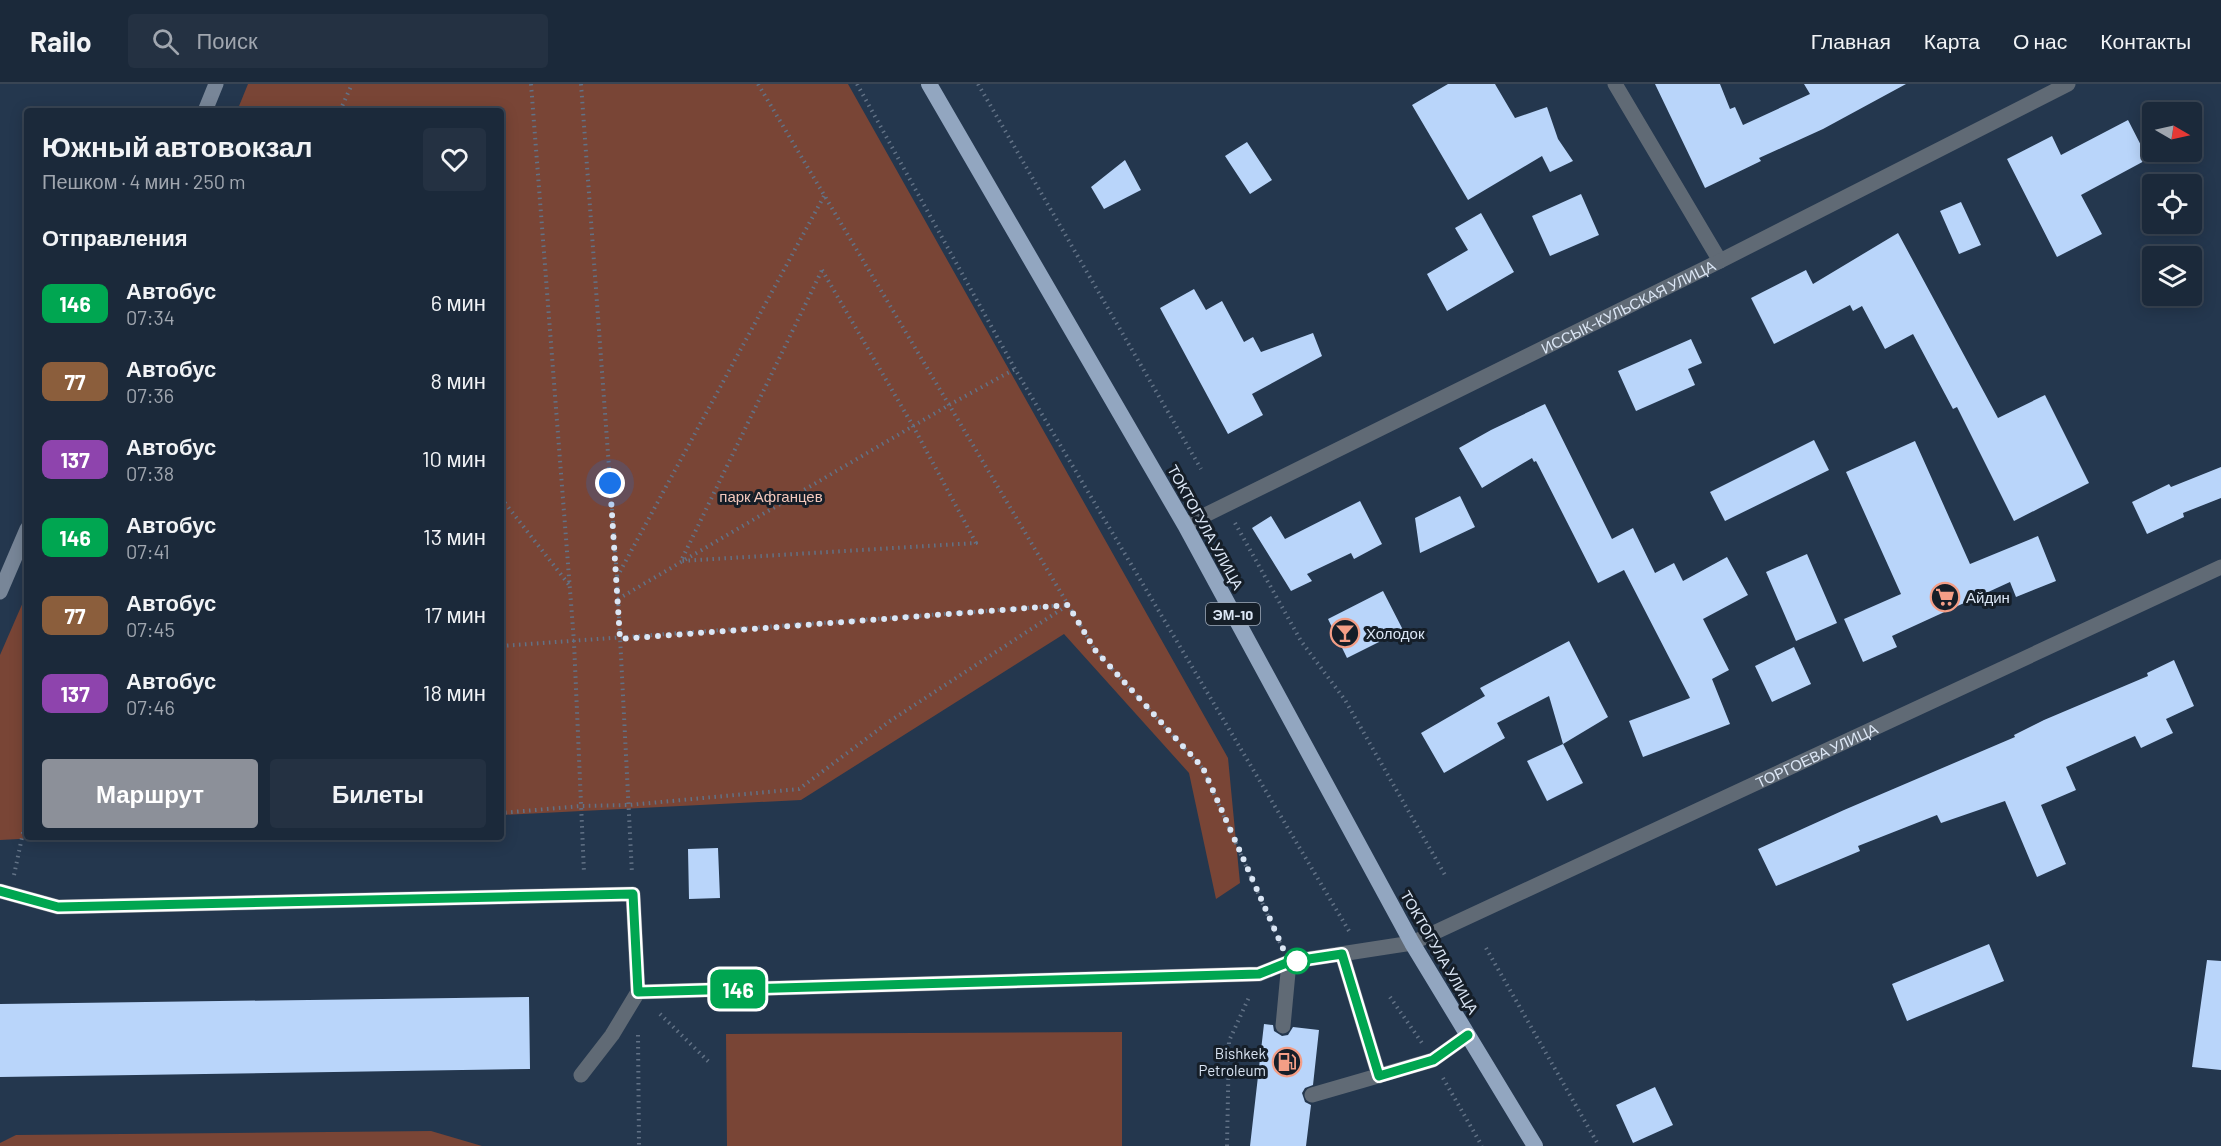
<!DOCTYPE html>
<html lang="ru">
<meta charset="utf-8">
<style>
body{margin:0;font-family:Barlow,sans-serif;background:#243142;color:#f1f3f6;height:100vh;display:flex;flex-direction:column;font-size:22px;white-space:nowrap}
*{box-sizing:border-box;margin:0}
p{font-size:20px;color:#a0a6af}
.icon{flex:none;width:33px;height:33px;fill:none;stroke:currentColor;stroke-width:2;stroke-linecap:round;stroke-linejoin:round}
.map{position:relative;flex:1;overflow:hidden}
.side{position:absolute;left:24px;top:24px;width:480px;height:732px;display:flex;flex-direction:column;background:#1b293a;border-radius:6px;box-shadow:0 3px 15px #0003,0 0 0 2px #394554}
.side>*{flex:none}
.badge{padding:0 12px;border-radius:9px;font-size:21px;line-height:39px}
.needle{width:39px;rotate:99deg}
.controls{position:absolute;left:2142px;top:18px;display:grid;gap:12px}
.controls a{display:grid;place-items:center;width:60px;height:60px;border-radius:6px;background:#1b293a;box-shadow:0 3px 15px #0003,0 0 0 2px #394554;font-size:30px}
.you{position:absolute;width:30px;height:30px;margin:-15px;border:4px solid #fff;border-radius:50%;background:#1a73e8;box-shadow:0 0 0 9px #1a73e833}
.map>.badge{position:absolute;translate:-50% -50%;box-shadow:0 0 0 3px #fff}
h2{padding:0 18px;font-size:22px;line-height:54px}
.round{display:grid;place-items:center;flex:none;width:63px;height:63px;border-radius:6px;background:#243142}
.summary{display:flex;align-items:center;justify-content:space-between;height:102px;padding:0 18px}
h1{font-size:28px;font-weight:700;line-height:45px}
.primary-button{display:flex;gap:12px;margin-top:auto;padding:12px 18px}
.primary-button a{flex:1;height:69px;border-radius:6px;background:#8c9099;color:#fff;font-size:24px;font-weight:700;line-height:69px;text-align:center}
.primary-button a+a{background:#243142;color:#f1f3f6}
ul{padding:0;list-style:none}
li{display:flex;align-items:center;gap:18px;height:78px;padding:0 18px}
li div{flex:1}
li b{display:block;font-size:22px}
li em{font-style:normal}
li .badge{min-width:66px;font-weight:700;text-align:center}
header{display:flex;align-items:center;gap:36px;box-sizing:border-box;height:84px;padding:0 30px;background:#1b293a;border-bottom:2px solid #394554}
header strong{font-size:28px}
nav{display:flex;gap:33px;margin-inline-start:auto;font-size:21px}
.search{width:420px;height:54px;background:#243142;display:flex;align-items:center;gap:15px;box-sizing:border-box;padding:0 21px;border-radius:6px;color:#a0a6af;font-size:22px}
.map>svg:first-child{display:block}
.green{fill:#794536}
.building{fill:#b9d5fa}
.lines{fill:none;stroke-linecap:round;stroke-linejoin:round}
.path{stroke:#627286;stroke-width:4;stroke-dasharray:1.5 4.5;stroke-linecap:butt}
.service{stroke:#606a75;stroke-width:15}
.minor{stroke:#606a75;stroke-width:15}
.secondary{stroke:#788698;stroke-width:15}
.trunk{stroke:#92a6c0;stroke-width:16}
.line-casing{stroke:#fff;stroke-width:14}
.line{stroke:#00a651;stroke-width:9}
.walk{stroke:#dbe6f5;stroke-width:6;stroke-dasharray:0 10.8}
.stop-dot{fill:#fff;stroke:#00a651;stroke-width:3}
.labels{text-anchor:middle;dominant-baseline:central;stroke-width:6;stroke-linejoin:round;paint-order:stroke}
.shield{fill:#151e28;stroke:#a0aab8;stroke-width:1.5}
.shield-label{font-size:14px;font-weight:bold;fill:#dbe6f5}
.street-label{font-size:15px;fill:#dbe6f5;stroke:#151e28}
.park-label{font-size:15px;fill:#f4c9bd;stroke:#151e28}
.poi-label{font-size:15px;fill:#dbe6f5;stroke:#151e28;text-anchor:start}
</style>
<header>
<strong>Railo</strong>
<div class="search"><svg class="icon" aria-label="search" viewBox="0 0 24 24"><circle cx="10" cy="10" r="6"/><path d="M15 15l6 6"/></svg>Поиск</div>
<nav><a>Главная</a><a>Карта</a><a>О нас</a><a>Контакты</a></nav>
</header>
<div class="map">
<svg width="2221" height="1062" viewBox="0 0 2221 1062">
<rect width="100%" height="100%" fill="#24374e"/>
<path class="green" d="M248 0H848L1228 674 1240 799 1216 815 1189 689 1064 550 801 716 501 731V27H237Z
M27 509V753H57L0 756V571Z
M1122 948V1062H727L726 950Z
M431 1047 482 1062H0V1059L16 1051Z"/>
<path class="building" d="M1448 0H1495L1515 34 1547 23 1558 55 1573 77 1550 88 1542 72 1468 116 1412 21Z
M1655 0H1720L1730 25 1735 23 1743 41 1810 10 1804 0H1906L1823 45 1759 74 1761 77 1705 104Z
M2128 36 2148 75 2081 111 2102 150 2057 173 2007 75 2052 52 2061 71Z
M1247 58 1272 96 1250 110 1225 72Z
M1125 76 1141 106 1104 125 1091 103Z
M1581 110 1599 151 1550 172 1532 132Z
M1961 118 1981 161 1959 170 1940 127Z
M1481 129 1514 188 1447 227 1427 190 1468 166 1455 144Z
M1898 149 1998 334 2045 311 2089 399 2014 437 1957 323 1953 325 1913 250 1885 265 1862 222 1853 227 1850 221 1774 260 1751 214 1806 186 1813 200Z
M1194 205 1206 226 1222 217 1244 258 1253 253 1261 268 1313 249 1322 272 1252 310 1263 331 1228 350 1160 224Z
M1691 255 1702 279 1688 285 1695 301 1636 327 1618 287Z
M1545 320 1612 455 1633 444 1655 489 1674 479 1683 497 1727 473 1748 511 1703 535 1729 586 1712 595 1730 640 1643 673 1629 637 1690 614 1624 486 1598 499 1536 377 1534 378 1532 374 1482 404 1459 364 1491 346Z
M1814 356 1829 386 1725 437 1710 408Z
M1915 357 1970 480 2038 452 2056 497 2016 513 2010 498 1892 552 1897 563 1863 578 1844 535 1901 510 1846 388Z
M2221 383V414L2183 429 2184 433 2147 450 2132 418 2169 400 2171 403Z
M1460 412 1475 443 1420 469 1415 434Z
M1360 417 1382 460 1354 475 1351 469 1307 490 1312 497 1291 507 1252 444 1271 432 1285 455Z
M1807 470 1837 539 1796 557 1766 488Z
M1383 507 1403 546 1347 574 1328 535Z
M1569 557 1608 633 1563 660 1549 612 1497 639 1505 654 1444 689 1421 649 1485 612 1480 604Z
M1794 563 1811 600 1772 618 1755 582Z
M2174 576 2194 622 2166 635 2173 649 2141 664 2135 652 2066 683 2076 706 2041 721 2066 780 2037 793 2005 717 1941 739 1937 731 1858 762 1860 767 1776 802 1758 765 1844 726 2015 653 2014 651 2044 636 2148 592 2147 589Z
M1563 660 1583 699 1547 717 1527 677Z
M718 764 720 814 689 815 688 765Z
M1989 860 2004 897 1907 937 1892 900Z
M2207 876 2221 877V986L2192 983Z
M529 913 530 985 0 993V920Z
M1264 940 1273 941 1274 947 1282 952 1288 951 1293 943 1319 946 1313 1001 1305 1004 1302 1009 1305 1018 1311 1021 1306 1062H1250Z
M1655 1003 1673 1041 1633 1059 1616 1021Z"/>
<g class="lines">
<path class="path" d="M531 0 574 558 584 789
M581 0 617 493 632 790
M758 0 1095 566 1203 685 1280 859
M857 0 1015 285 1349 847
M978 0 1201 385
M340 27 352 0
M822 186 913 342 976 459 681 477Z
M501 414 570 502
M1235 439 1301 557 1345 616 1445 791
M617 493 824 112
M618 515 949 321 1015 285
M501 562 1068 521 890 637 799 705 629 721 581 722 501 729
M14 791 27 730
M1486 864 1599 1062
M1390 913 1422 959
M660 930 711 980
M638 951 639 1062
M1443 994 1482 1062
M1227 1062 1229 957 1250 911"/>
<path class="service" d="M0 807 58 823 633 810 638 908 612 951 581 991
M1342 870 1379 992
M638 908 1259 890 1289 878 1412 859
M1283 942 1289 878
M1312 1011 1433 976 1468 951"/>
<g class="minor">
<path d="M1615 0 1720 177"/>
<path id="s1" d="M1185 441 1720 177 2068 0"/>
<path id="s2" d="M1412 859 2221 483"/>
</g>
<path class="secondary" d="M205 27 216 0
M0 508 27 445"/>
<path class="trunk" d="M929 0 1185 441 1412 859 1535 1062"/>
</g>
<g class="lines">
<g class="line-casing">
<path id="line" d="M0 807 58 823 633 810 638 908 1259 890 1289 878 1342 870 1379 992 1433 976 1468 951"/>
</g>
<use href="#line" class="line"/>
<path class="walk" d="M610 399 620 555 1068 521 1095 566 1203 684 1289 878 1297 877"/>
</g>
<defs>
<g id="supermarket-ring" transform="scale(1.5)"><circle r="9.5" fill="#151e28" stroke="#f49e86" stroke-width="1.5"/><path d="M-6-5.5h2.5l.6 2H6L4.5 2H-2.5L-4.4-4H-6ZM-1.5 3.2a1.3 1.3 0 1 0 .1 0ZM3 3.2a1.3 1.3 0 1 0 .1 0Z" fill="#f49e86"/></g>
<g id="bar-ring" transform="scale(1.5)"><circle r="9.5" fill="#151e28" stroke="#f49e86" stroke-width="1.5"/><path d="M-6-5H6L.8 .8V4.5H3.5V6h-7V4.5H-.8V.8Z" fill="#f49e86"/></g>
<g id="fuel-ring" transform="scale(1.5)"><circle r="9.5" fill="#151e28" stroke="#f49e86" stroke-width="1.5"/><path d="M-5.5-6h7V0h2V4h1.3V-2.5L3-4.5l.8-.8L6-3V5H2.5V1h-1V6h-7ZM-4.2-4.7v3.2H.2V-4.7Z" fill="#f49e86"/></g>
</defs>
<g fill-rule="evenodd">
<use href="#supermarket-ring" x="1945" y="513"/>
<use href="#bar-ring" x="1345" y="549"/>
<use href="#fuel-ring" x="1287" y="978"/>
</g>
<circle class="stop-dot" cx="1297" cy="877" r="12"/>
<g class="labels">
<rect class="shield" x="1206" y="519" width="54" height="22" rx="4.5"/>
<g class="shield-label">
<text x="1233" y="530">ЭМ-10</text>
</g>
<g class="street-label">
<text stroke="none"><textPath href="#s1" startOffset="494">ИССЫК-КУЛЬСКАЯ УЛИЦА</textPath></text>
<text transform="translate(1206 443) rotate(61)">ТОКТОГУЛА УЛИЦА</text>
<text stroke="none"><textPath href="#s2" startOffset="446">ТОРГОЕВА УЛИЦА</textPath></text>
<text transform="translate(1440 868) rotate(60)">ТОКТОГУЛА УЛИЦА</text>
</g>
<g class="park-label">
<text x="771" y="412">парк Афганцев</text>
</g>
<g class="poi-label">
<text x="1966" y="513">Айдин</text>
<text x="1366" y="549">Холодок</text>
<text x="1266" y="969" text-anchor="end">Bishkek<tspan x="1266" dy="17">Petroleum</tspan></text>
</g>
</g>
</svg>
<div class="controls">
<a><svg class="needle" viewBox="-14 -14 28 28"><path d="M0-13l5 13h-10z" fill="#e53935"/><path d="M0 13l5-13h-10z" fill="#a0a6af"/></svg></a>
<a><svg class="icon" aria-label="locate" viewBox="0 0 24 24"><circle cx="12" cy="12" r="6"/><path d="M12 2v4M12 18v4M2 12h4M18 12h4"/></svg></a>
<a><svg class="icon" aria-label="layers" viewBox="0 0 24 24"><path d="M12 4l9 5-9 5-9-5zM3 14l9 5 9-5"/></svg></a>
</div>
<div class="you" style="left:610px;top:399px"></div>
<b class="badge" style="left:738px;top:905px;background:#00a651;color:#fff">146</b>
<section class="side">
<div class="summary"><div><h1>Южный автовокзал</h1><p>Пешком · 4 мин · 250 m</p></div><a class="round"><svg class="icon" aria-label="heart" viewBox="0 0 24 24"><path d="M12 20l-8-8c-3-5 5-10 8-4 3-6 11-1 8 4z"/></svg></a></div>
<h2>Отправления</h2>
<ul>
<li><span class="badge" style="background:#00a651;color:#fff">146</span><div><b>Автобус</b><p>07:34</p></div><em>6 мин</em></li>
<li><span class="badge" style="background:#8b5e3c;color:#fff">77</span><div><b>Автобус</b><p>07:36</p></div><em>8 мин</em></li>
<li><span class="badge" style="background:#8e44ad;color:#fff">137</span><div><b>Автобус</b><p>07:38</p></div><em>10 мин</em></li>
<li><span class="badge" style="background:#00a651;color:#fff">146</span><div><b>Автобус</b><p>07:41</p></div><em>13 мин</em></li>
<li><span class="badge" style="background:#8b5e3c;color:#fff">77</span><div><b>Автобус</b><p>07:45</p></div><em>17 мин</em></li>
<li><span class="badge" style="background:#8e44ad;color:#fff">137</span><div><b>Автобус</b><p>07:46</p></div><em>18 мин</em></li>
</ul>
<div class="primary-button"><a>Маршрут</a><a>Билеты</a></div>
</section>
</div>
